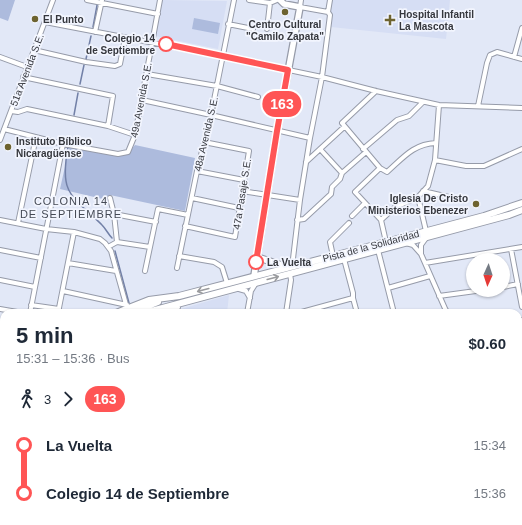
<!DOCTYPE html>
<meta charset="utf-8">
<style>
body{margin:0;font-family:Arial,sans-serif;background:#f6f6f7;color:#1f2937;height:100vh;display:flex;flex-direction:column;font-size:15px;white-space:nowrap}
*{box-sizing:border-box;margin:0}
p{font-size:13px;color:#747a83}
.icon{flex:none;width:22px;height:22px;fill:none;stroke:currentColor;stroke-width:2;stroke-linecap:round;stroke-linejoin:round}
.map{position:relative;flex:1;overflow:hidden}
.side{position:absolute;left:0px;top:309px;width:522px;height:216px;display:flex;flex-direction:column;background:#fff;border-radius:12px 12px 0 0;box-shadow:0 1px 3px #0004}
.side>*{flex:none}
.badge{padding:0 8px;border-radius:13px;font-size:14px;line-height:26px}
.needle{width:26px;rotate:183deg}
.tools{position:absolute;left:466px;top:253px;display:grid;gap:8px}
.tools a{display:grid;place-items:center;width:44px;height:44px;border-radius:50%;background:#fff;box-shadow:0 1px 3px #0004;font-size:20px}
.map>.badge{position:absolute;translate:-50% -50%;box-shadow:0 0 0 2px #fff}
.legs{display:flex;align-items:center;gap:6px;height:44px;padding:0 16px;font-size:13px}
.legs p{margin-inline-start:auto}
.overview{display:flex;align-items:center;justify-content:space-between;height:68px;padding:0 16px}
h1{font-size:22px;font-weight:700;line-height:30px}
ul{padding:0 16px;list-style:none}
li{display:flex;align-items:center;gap:14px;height:48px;font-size:15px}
li i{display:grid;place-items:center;width:6px;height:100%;margin:0 5px;background:currentColor}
li i::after{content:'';width:10px;height:10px;margin:-5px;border:3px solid;border-radius:50%;background:#fff}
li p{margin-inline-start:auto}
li:first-child i{background:linear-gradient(#0000 50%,currentColor 0)}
li:last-child i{background:linear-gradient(currentColor 50%,#0000 0)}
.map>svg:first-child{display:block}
.built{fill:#d6def4}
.park{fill:#adbbdd}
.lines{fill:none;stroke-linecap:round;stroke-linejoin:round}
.stream{stroke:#7280a7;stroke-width:1.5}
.street-casing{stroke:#969ba9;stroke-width:6}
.secondary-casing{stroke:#969ba9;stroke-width:8}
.primary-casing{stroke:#969ba9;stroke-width:8}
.street{stroke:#fff;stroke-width:4}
.secondary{stroke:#fff;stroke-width:5.5}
.primary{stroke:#fff;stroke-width:6}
.oneway{stroke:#9a9b9e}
.line-1-casing{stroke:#fff;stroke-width:9}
.line-1{stroke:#f55;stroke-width:6}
.poi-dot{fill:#6d6330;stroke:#f2f5fe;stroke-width:1.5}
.stop-1-dot{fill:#fff;stroke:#f55;stroke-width:2}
.labels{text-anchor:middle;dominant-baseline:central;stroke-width:3.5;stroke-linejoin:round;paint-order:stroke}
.poi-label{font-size:10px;font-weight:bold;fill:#35373d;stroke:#f2f5fe;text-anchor:start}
.stop-label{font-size:10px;font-weight:bold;fill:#35373d;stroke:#f2f5fe;text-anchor:end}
.street-label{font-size:10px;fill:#35373d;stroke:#f2f5fe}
.neighbourhood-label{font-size:11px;letter-spacing:1px;fill:#454a55;stroke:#f2f5fe}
</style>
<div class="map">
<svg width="522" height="525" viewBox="0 0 522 525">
<rect width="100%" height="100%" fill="#e2e8f7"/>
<path class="built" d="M162 0 227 1 218 49 155 36Z
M330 0H450L446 39 331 27 333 13 329 11Z
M229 295 227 313H167Z"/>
<path class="park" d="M0 0H15L8 21 0 18Z
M194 18 220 23 218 34 192 29Z
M70 144 117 152 130 151 135 145 195 158 185 211 110 195 107 200 60 189Z"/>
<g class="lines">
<path class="stream" d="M93 27 98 0
M86 59 91 36
M80 84 84 65
M74 115 78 93
M68 147C66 158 64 169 66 181 68 199 91 213 102 225 106 229 108 234 112 238
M115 251 129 303
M131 525V521"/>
<g class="street-casing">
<path id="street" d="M87 0 158 14
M249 0 270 3 277 0
M301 0 300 7 328 12
M45 22 222 56 322 77 376 91 439 105 522 108
M228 24 253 29
M267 29 270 3
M95 32 102 0
M34 50 86 62 115 66 120 64 125 38
M0 57 27 67
M514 57 522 28
M147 74 217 86 258 97
M23 77 113 96 108 126
M376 91 342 123 380 168 355 192 381 220 386 242
M142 100 211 115 310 138
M478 106 487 63 490 55 497 52 522 59
M11 111 18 112 27 109 108 126 135 135
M4 129 63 144 118 154 128 152 135 135 160 0
M0 140 53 0
M320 149 342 173
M363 149 397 120 409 116 423 102
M435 160 466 166H484L522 149
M306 162 344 127
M380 168 387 172C403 158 413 144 436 143
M197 171 244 180
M242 191 300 200
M423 191 453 198
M418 197 426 231
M110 198 114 214 117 242
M192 198 239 208
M114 214 156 222
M352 216 365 203
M0 220 46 229 74 232 100 239 105 243 111 251 127 308
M297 220 304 219 331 194 332 187 340 179 342 173 366 152
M381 220 394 208 418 197 428 186 435 160 439 105
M18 223 36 137
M185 226 235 237 249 151 204 142
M406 243 413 245 421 254 447 313
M108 247 117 242 150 247
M511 249 522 307
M0 250 41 258
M378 250 394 313
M421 254V245L426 238
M179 256 214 262 222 267 227 283
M333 256 330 242 349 223
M344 259 353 293V298L357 313
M68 263 116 271
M425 263 522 247
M292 267 300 200 310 138 322 77 330 15 328 12 330 0
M177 268 197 171 211 115 234 0
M145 271 158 209 188 215
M0 280 35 287
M503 287 518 284
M388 288 430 276
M239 289 246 291 250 298
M63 291 127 305
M439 296 483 290
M31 305 59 309
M0 309 23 313
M30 313 63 144
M58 313 74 232
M247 313 251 291 256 283
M286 313 291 280 290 274
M298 313 353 298
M435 313 446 310
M518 321 522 320
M0 338 4 339
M518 356 521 355
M0 367 4 368
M518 425 522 414
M518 448 522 449
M49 521 57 525
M249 521V525
M307 521 308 525
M366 521 367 525
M440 521 441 525
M488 521 500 525
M31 525V521
M84 525 85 521
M185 525 186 521
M311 525 335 521
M421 525 436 521
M449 525 450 521
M521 525 522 522"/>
</g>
<g class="secondary-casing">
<path id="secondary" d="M254 276 277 131 300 7 284 4 280 0
M253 521 259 525
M264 521 271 525
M122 525 123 521"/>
</g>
<g class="primary-casing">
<path id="primary" d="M257 257 287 267
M116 313 149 300 179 296 333 256 484 216 522 203
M130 313 158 302
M144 313 509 215 522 210
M159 313 177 307
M0 400 4 401
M0 407 4 409
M0 479 4 471
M0 490 4 481
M0 504 4 496
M0 515 4 507"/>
</g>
<use href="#street" class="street"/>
<use href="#secondary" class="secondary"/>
<use href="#primary" class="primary"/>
</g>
<defs><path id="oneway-shaft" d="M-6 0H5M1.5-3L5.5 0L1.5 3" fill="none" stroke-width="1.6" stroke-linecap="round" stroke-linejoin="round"/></defs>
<g class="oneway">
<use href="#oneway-shaft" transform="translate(273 278) rotate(-15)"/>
<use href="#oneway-shaft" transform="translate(203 290) rotate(165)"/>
</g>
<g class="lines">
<g class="line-1-casing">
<path id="line-1" d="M166 44 288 70 277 131 256 262"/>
</g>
<use href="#line-1" class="line-1"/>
</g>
<g class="poi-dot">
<circle cx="285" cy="12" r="4"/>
<circle cx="35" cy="19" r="4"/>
<path d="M388 14h4v4h4v4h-4v4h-4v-4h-4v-4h4z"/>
<circle cx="8" cy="147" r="4"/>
<circle cx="476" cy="204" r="4"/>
</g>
<g class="stop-1-dot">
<circle cx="166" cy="44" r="7"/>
<circle cx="256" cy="262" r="7"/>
</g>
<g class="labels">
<g class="poi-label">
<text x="399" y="14">Hospital Infantil<tspan x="399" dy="12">La Mascota</tspan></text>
<text x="43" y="19">El Punto</text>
<text x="285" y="24" text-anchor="middle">Centro Cultural<tspan x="285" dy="12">"Camilo Zapata"</tspan></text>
<text x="16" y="141">Instituto Bíblico<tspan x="16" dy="12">Nicaragüense</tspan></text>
<text x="468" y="198" text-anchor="end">Iglesia De Cristo<tspan x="468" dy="12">Ministerios Ebenezer</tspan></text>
</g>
<g class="stop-label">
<text x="155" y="38">Colegio 14<tspan x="155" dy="12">de Septiembre</tspan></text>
<text x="267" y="262" text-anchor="start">La Vuelta</text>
</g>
<g class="street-label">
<text transform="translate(27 70) rotate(-69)">51a Avenida S.E.</text>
<text transform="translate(141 100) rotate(-79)">49a Avenida S.E.</text>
<text transform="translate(206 134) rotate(-77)">48a Avenida S.E.</text>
<text transform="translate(242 194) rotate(-81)">47a Pasaje S.E.</text>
<text transform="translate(371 246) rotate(-15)">Pista de la Solidaridad</text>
</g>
<g class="neighbourhood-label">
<text x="71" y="201">COLONIA 14<tspan x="71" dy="13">DE SEPTIEMBRE</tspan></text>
</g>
</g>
</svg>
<div class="tools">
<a><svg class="needle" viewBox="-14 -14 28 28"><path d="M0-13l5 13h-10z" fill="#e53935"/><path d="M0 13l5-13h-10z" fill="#747a83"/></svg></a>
</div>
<b class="badge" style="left:282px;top:104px;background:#f55;color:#fff">163</b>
<section class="side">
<div class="overview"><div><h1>5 min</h1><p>15:31 – 15:36 · Bus</p></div><b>$0.60</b></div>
<div class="legs"><svg class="icon" aria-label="walk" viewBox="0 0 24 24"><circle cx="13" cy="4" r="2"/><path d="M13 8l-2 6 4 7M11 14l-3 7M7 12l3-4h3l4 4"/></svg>3<svg class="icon" aria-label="forward" viewBox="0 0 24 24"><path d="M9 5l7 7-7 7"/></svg><b class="badge" style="background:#f55;color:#fff">163</b></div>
<ul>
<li><i style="color:#f55"></i><b>La Vuelta</b><p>15:34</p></li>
<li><i style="color:#f55"></i><b>Colegio 14 de Septiembre</b><p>15:36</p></li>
</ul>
</section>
</div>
